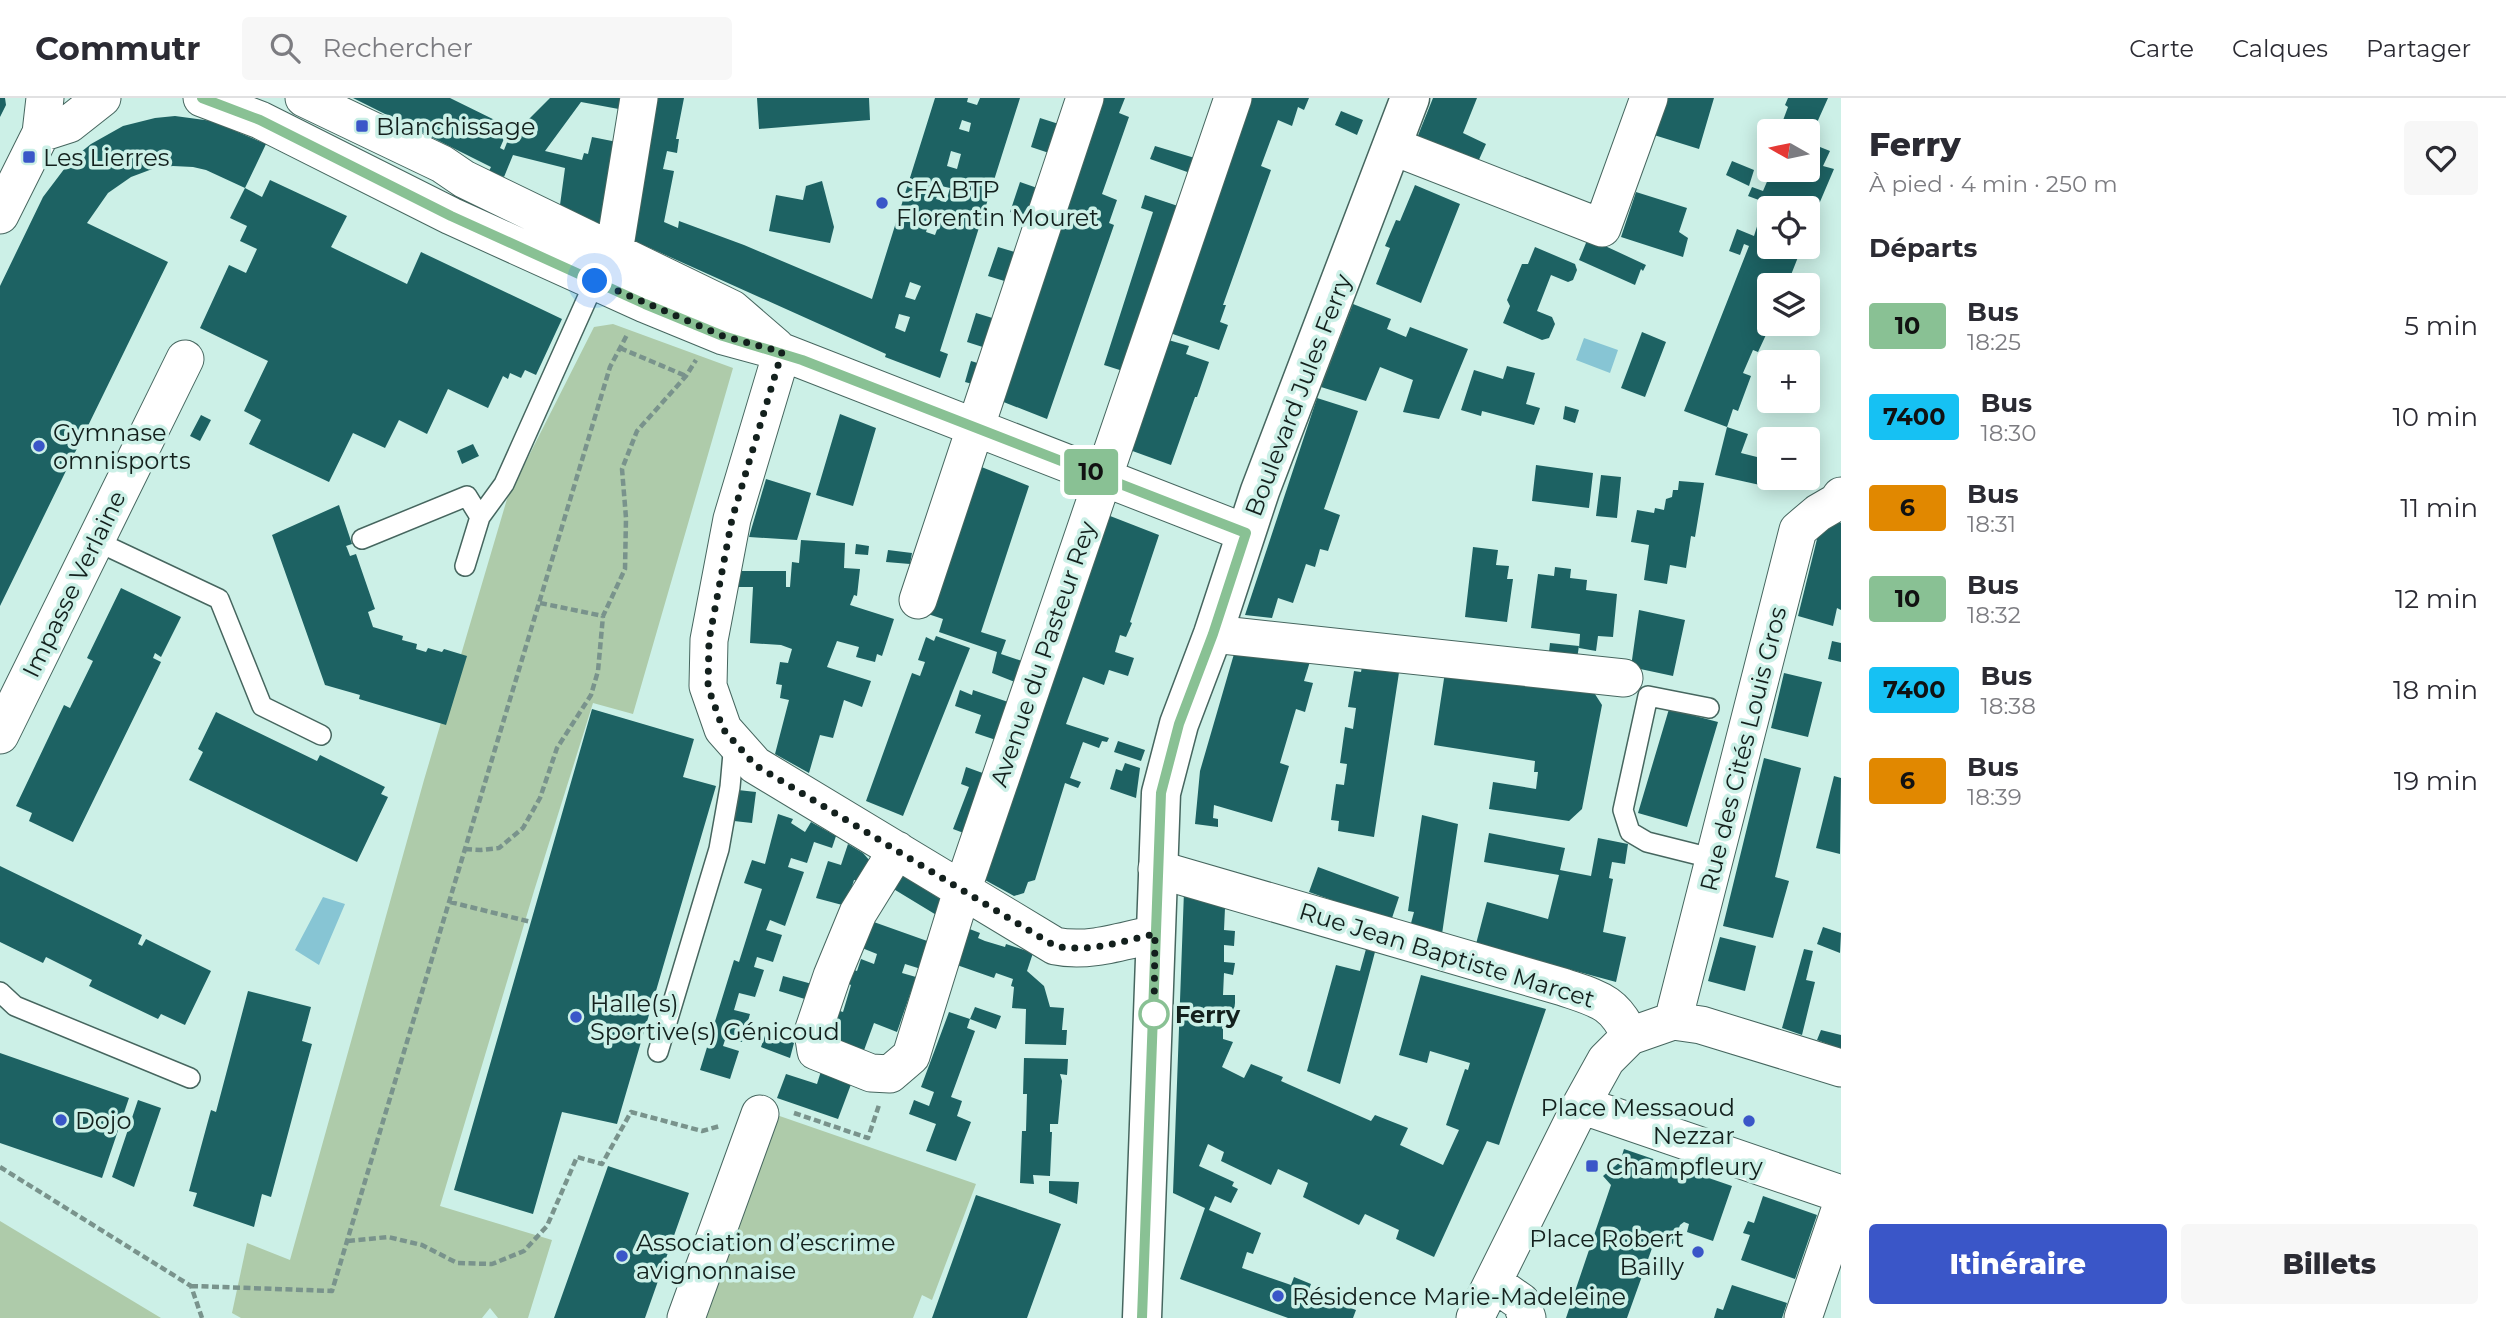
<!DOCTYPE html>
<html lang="fr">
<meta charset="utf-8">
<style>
body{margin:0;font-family:Montserrat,sans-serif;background:#f7f7f7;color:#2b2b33;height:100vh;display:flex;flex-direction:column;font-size:26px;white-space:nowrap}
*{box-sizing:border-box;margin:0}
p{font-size:23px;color:#7c7c81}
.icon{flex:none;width:38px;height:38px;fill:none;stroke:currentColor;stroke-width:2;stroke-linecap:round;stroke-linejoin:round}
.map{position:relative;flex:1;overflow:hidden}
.panel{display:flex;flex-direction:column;background:#fff;width:665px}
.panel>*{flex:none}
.badge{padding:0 14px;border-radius:5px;font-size:24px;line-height:46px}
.needle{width:46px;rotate:279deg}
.fabs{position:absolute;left:1757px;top:21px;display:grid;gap:14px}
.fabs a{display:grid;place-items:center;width:63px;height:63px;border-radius:7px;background:#fff;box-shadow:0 4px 18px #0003;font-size:35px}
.you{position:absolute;width:35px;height:35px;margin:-18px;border:5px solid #fff;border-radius:50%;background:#1a73e8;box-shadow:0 0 0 10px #1a73e833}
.map>.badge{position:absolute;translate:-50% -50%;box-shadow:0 0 0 4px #fff}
h2{padding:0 28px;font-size:26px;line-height:63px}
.round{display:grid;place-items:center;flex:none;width:74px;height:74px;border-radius:7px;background:#f7f7f7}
.head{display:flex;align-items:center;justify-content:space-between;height:119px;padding:0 28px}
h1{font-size:33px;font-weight:800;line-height:52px}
.cta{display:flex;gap:14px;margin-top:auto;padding:14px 28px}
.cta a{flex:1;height:80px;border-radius:7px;background:#3a56c8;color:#fff;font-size:28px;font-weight:800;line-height:80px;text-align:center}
.cta a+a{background:#f7f7f7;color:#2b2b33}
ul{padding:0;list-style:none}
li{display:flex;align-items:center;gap:21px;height:91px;padding:0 28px}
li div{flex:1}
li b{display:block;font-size:26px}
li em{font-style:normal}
li .badge{min-width:77px;font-weight:700;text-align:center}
header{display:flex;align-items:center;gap:42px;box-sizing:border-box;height:98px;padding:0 35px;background:#fff;border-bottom:2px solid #e1e1e2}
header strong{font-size:33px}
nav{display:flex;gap:38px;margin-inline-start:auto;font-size:24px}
.search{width:490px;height:63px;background:#f7f7f7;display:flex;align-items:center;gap:18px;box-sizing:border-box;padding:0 24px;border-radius:7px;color:#7c7c81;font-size:26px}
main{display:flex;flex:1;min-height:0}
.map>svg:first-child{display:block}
.green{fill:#aecbaa}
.water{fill:#87c5d4}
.building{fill:#1d6263;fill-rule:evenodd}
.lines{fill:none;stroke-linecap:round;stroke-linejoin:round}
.service-casing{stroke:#46665f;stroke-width:22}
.minor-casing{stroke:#46665f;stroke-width:39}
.tertiary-casing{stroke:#46665f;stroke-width:41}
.path{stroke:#79938c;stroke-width:4.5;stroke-dasharray:7 3.5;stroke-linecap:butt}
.service{stroke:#fff;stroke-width:19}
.minor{stroke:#fff;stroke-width:37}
.tertiary{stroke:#fff;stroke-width:38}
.line-casing{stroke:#fff;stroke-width:16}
.line{stroke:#89c194;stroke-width:10}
.walk{stroke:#13201d;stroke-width:7;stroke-dasharray:0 12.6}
.poi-dot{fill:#3a56c8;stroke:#ccf0e7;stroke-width:2.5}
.stop-dot{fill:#fff;stroke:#89c194;stroke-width:3.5}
.labels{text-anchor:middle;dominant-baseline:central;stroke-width:7;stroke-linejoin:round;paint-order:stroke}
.poi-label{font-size:24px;fill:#13201d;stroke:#ccf0e7;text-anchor:start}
.street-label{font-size:24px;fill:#13201d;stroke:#ccf0e7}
.stop-label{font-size:24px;font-weight:bold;fill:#13201d;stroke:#ccf0e7;text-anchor:start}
</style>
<header>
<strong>Commutr</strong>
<div class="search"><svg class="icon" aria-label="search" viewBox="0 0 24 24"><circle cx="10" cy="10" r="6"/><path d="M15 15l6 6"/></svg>Rechercher</div>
<nav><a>Carte</a><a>Calques</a><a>Partager</a></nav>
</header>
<main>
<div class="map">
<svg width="1841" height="1220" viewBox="0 0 1841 1220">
<rect width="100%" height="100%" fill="#ccf0e7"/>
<path class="green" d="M613 226 733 270 633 616 593 605 534 793 440 1108 552 1142 528 1220H498L490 1210 482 1220H241L232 1215 247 1145 290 1162 424 682 507 401 594 229Z
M768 1014 976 1086 932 1202 922 1197 913 1220H699Z
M0 1123 161 1220H0Z"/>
<path class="water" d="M1584 240 1618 252 1610 275 1576 262Z
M323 799 345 806 319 867 295 852Z"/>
<path class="building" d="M0 0H5L6 7 0 19Z
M353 0H450L509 29 500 50 504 52 508 42 550 0H626L624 12 581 4 545 53 582 62 584 55 588 56 592 39 617 44 602 127 560 107 565 70 513 57 504 79 489 73 491 69Z
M649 0H684L676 41H679L677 55 667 53 663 71 674 73 664 124 678 130 679 123 744 147 872 201 935 0H968L967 4 977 7 980 0H1020L940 253 948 256 940 280 885 259 886 256 621 137ZM962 22 971 25 969 34 959 31ZM951 53 961 56 957 71 947 68ZM941 88 950 90 946 104 936 101ZM931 118 941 121 935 137 926 134ZM910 184 921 188 915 202 905 199ZM899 216 910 219 905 234 895 230Z
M757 0H869L870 22 759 31Z
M1097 0H1125L1119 15 1129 19 1102 96 1117 102 1109 125 1114 127 1047 321 996 301Z
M1246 0H1309L1304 12 1298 9 1292 28 1278 22 1261 68 1271 72 1223 207H1226L1220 224 1228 227 1219 252 1167 234Z
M1433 0H1477L1463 35 1486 46 1477 66 1417 40Z
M1665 0H1714L1699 51 1654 37Z
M1788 0H1828L1811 38 1817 40 1815 47 1830 53 1823 68 1834 71 1808 132V110H1774L1775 108 1748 98 1752 89 1763 93 1772 72H1808V33H1779L1788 9 1785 7Z
M1341 13 1363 22 1357 37 1335 27Z
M175 18 212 23 266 46 245 90 262 99 270 82 347 118 331 149 407 186 421 154 562 221 536 277 525 272 521 280 510 275 508 281 503 278 488 310 448 291 427 336 399 322 385 350 353 335 329 384 249 346 261 322 244 313 268 263 200 230 229 167 246 175 257 151 240 143 247 128 230 120 245 90 206 72 193 69 173 68 155 70 131 79 108 95 87 125 168 164 0 508V188L43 99 71 62 91 46 123 28 155 20Z
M1040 20 1065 28 1055 57 1031 49Z
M1155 48 1198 61 1193 76 1150 61Z
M1732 63 1754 72 1749 88 1726 77Z
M822 83 834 129 830 145 769 133 776 97 803 102 806 88Z
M1020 84 1043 92 1033 121 1010 114Z
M1415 87 1460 106 1421 205 1376 186 1390 150 1385 148 1396 122 1400 123Z
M1636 94 1687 110 1679 134 1688 140 1683 159 1621 139Z
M1145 97 1181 109 1126 274 1104 267 1153 114 1141 110Z
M1760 119 1769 122V149H1802L1787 187H1769V226H1771L1758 254 1753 252 1743 275 1751 278 1738 313 1733 311 1727 329 1684 313 1749 148 1744 146 1740 157 1729 153 1737 131 1754 138Z
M1588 140 1646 167 1643 173 1641 171 1635 187 1579 162Z
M998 149 1021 156 1011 185 988 178Z
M1535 149 1575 166 1577 172 1573 182 1568 184 1551 177 1537 213 1552 219 1555 226 1549 240 1542 242 1503 225 1510 208 1507 202 1522 166H1528Z
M1353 206 1391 221 1387 231 1406 239 1410 229 1468 251 1439 321 1403 314 1413 282 1380 269 1366 303 1321 289Z
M976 215 999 222 989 251 967 244Z
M1642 234 1666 244 1645 299 1621 290Z
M1165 241 1189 248 1186 256 1209 264 1197 299H1195L1171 367 1127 351Z
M971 263 984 267 976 287 965 284Z
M1507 268 1535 275 1526 306 1540 310 1534 327 1482 313 1481 318 1461 312 1474 272 1503 281Z
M1317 300 1358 313 1324 411 1340 417 1328 453 1320 451 1315 469 1306 466 1293 505 1278 500 1272 520 1245 517Z
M1565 308 1579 312 1575 325 1563 321Z
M840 316 876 330 853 408 816 397Z
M201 317 211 322 200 343 190 338Z
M1727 329 1748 336 1741 355 1769 362V380H1781L1778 391 1715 377Z
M473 346 479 358 462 366 457 353Z
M1536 367 1593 375 1589 410 1532 403Z
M979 368 1029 388 981 534 1006 542 1001 556 1028 565 1020 586 992 575 997 554 939 534 943 521 928 516Z
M1601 377 1621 379 1617 420 1596 418Z
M766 381 811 395 797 442 749 439Z
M1679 383 1704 385 1695 439 1691 438 1686 470 1670 467 1667 486 1644 482 1649 447 1631 444 1637 412 1654 415 1655 410 1664 412 1666 401 1672 399 1673 392H1678Z
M339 407 352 446 346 448 347 450 350 458 356 456 375 511 368 514 373 529 403 538 402 542 417 546 416 551 426 554 428 550 442 554 444 551 467 558 446 627 359 601 360 597 325 587 272 437Z
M1105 416 1159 437 1130 524 1132 525 1126 539 1120 537 1115 554 1134 560 1128 578 1109 572 1104 587 1083 579 1066 626 1109 640 1107 644 1102 643 1099 650 1083 644 1070 680 1081 684 1078 690 1065 685 1035 782 1028 784 1024 795 1014 798 985 782Z
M1834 423 1841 425V512L1837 510 1833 528 1798 518 1819 433Z
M801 442 845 445 844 470 860 471 857 498 854 497 850 507 894 521 882 558 877 556 875 564 856 559 859 549 837 543 827 569 871 583 862 609 844 602 833 640 820 637 809 675 775 656 789 602 780 600 782 587 776 586 780 564 788 565 792 551 781 547 750 545 753 489H736L740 473H786V489H790L792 464 799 465Z
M856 446 869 448 868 457 855 456Z
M1473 449 1498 452 1496 467 1509 468 1507 481H1513L1507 524 1465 519Z
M888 452 912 455 910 466 886 464Z
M1555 469 1571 471 1570 480 1587 482 1586 492 1617 496 1613 539 1598 538 1596 553 1579 550 1580 536 1531 530 1538 476 1554 478Z
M121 490 181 519 161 559 155 555 153 560 161 564 73 744 29 723 32 715 16 708 64 607 70 610 93 563 87 560Z
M1639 512 1685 522 1673 578 1631 569Z
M936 538 970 550 903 718 866 703 912 575 920 578 925 564 918 562 926 539 934 543Z
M1832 543 1841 545V564L1828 561Z
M1550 545 1579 548 1576 567 1548 563Z
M1236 549 1312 557 1304 583 1313 585 1305 614 1296 611 1280 665 1289 668 1272 724 1214 707 1213 720 1218 721V729L1195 726 1200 673Z
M1363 564 1400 568 1374 739 1338 733 1339 723 1331 722 1336 686 1344 687 1347 666 1340 665 1345 629 1353 631 1356 610 1348 609 1354 573 1361 574Z
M1445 574 1593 593 1602 607 1582 711 1569 723 1489 711 1493 684 1536 691 1538 674H1534L1535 663 1434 647Z
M1784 575 1822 584 1808 639 1771 630Z
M960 592 972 597 973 592 1014 606 1002 644 975 635 981 617 955 608Z
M592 611 694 641 683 679 716 688 617 1026 562 1014 533 1116 454 1092Z
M1669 611 1718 624 1687 729 1638 715Z
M216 614 317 663 320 657 385 689 381 696 388 699 357 764 189 682 203 654 198 651Z
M1118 643 1145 652 1141 663 1114 654Z
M1764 660 1801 670 1775 779 1789 783 1773 840 1723 828Z
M1125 665 1140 670 1136 700 1110 691 1116 671 1122 673Z
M966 669 991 678 969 737 953 731 969 689 961 686Z
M1834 678 1841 680 1840 756 1816 750Z
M738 692 756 694 752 725 734 723Z
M778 716 793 721 791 725 805 734 811 724 836 738 832 750 814 744 807 765 791 760 788 769 804 774 785 828 770 822 766 832 782 837 773 864 757 859 754 869 764 872 755 899 739 895 734 912 750 916 742 944 726 939 723 948 739 953 730 981 700 972 734 862 739 864 762 791 744 785 752 762 765 766Z
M1422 717 1458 726 1442 836 1410 829 1414 814 1408 813Z
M1489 735 1565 750 1560 772 1591 778 1598 740 1628 746 1625 766 1612 764 1609 780 1613 781 1603 834 1626 839 1616 884 1476 846 1487 804 1548 821 1559 777 1484 764Z
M848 746 863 755 870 763 863 784 854 782 846 808 816 800 828 763 841 767Z
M0 768 142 837 138 846 142 848 146 841 211 873 185 927 161 916 158 921 89 888 92 882 46 859 43 865 0 844Z
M1318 769 1399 799 1391 823 1309 794Z
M895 773 945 804 938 818 887 787Z
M1184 793 1235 807 1233 813 1225 810 1224 832 1235 833 1234 848 1224 847V864L1235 865 1233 877 1224 875 1223 897H1235V905L1234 913 1223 912V941L1233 944 1222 969 1244 980 1251 966 1283 979 1281 983 1371 1023 1375 1017 1408 1030 1400 1047 1443 1067 1459 1032 1446 1027 1465 971 1468 972 1470 965 1430 953 1427 965 1399 957 1421 877 1546 911 1499 1047 1487 1043 1434 1159 1396 1141 1399 1132 1365 1116 1359 1127 1303 1099 1308 1085 1278 1071 1271 1087 1221 1063 1224 1054 1208 1046 1199 1068 1234 1084 1232 1088 1238 1091 1231 1105 1215 1098 1209 1112 1261 1135 1253 1156 1247 1154 1242 1170 1291 1187 1294 1179 1311 1186 1308 1194 1356 1212 1353 1220H1288L1180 1181 1205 1110 1173 1095Z
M871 823 930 844 921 871 905 866 902 875 916 879 897 934 874 925 863 955 835 945 840 929 832 926 837 912 843 914 851 887 847 885 851 871 857 873 861 861 874 866 877 856 862 850Z
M1823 829 1841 835 1840 855 1817 846Z
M967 830 980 835 978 840 985 843 1005 849 1006 846 1033 855 1027 873 1044 888 1050 909 1064 910 1062 932H1067L1066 947 1025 946 1026 911 1012 910 1014 889 1011 888 1013 881 996 875 994 880 954 866Z
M1720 839 1756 848 1745 893 1708 883Z
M1366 851 1375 854 1340 986 1307 973 1336 867 1360 873Z
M1804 851 1813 853 1806 882 1815 884 1802 937 1782 930Z
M783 878 812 886 808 902 779 893Z
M248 893 311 909 302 943 312 946 271 1099 262 1096 254 1129 193 1108 197 1095 189 1093 211 1012 216 1014Z
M975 909 1001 918 996 931 970 921Z
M949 914 970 921 967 930 975 933 951 999 962 1003 957 1018 971 1024 956 1063 926 1053 936 1026 909 1016 914 1002 929 1008 934 994 921 989Z
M1821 932 1841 937V951L1817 942Z
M766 935 794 945 790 960 761 949Z
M0 955 129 1000 102 1080 0 1045Z
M1024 960 1068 961 1067 977 1060 976 1062 983 1058 1026H1050V1034H1052L1050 1078 1033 1077 1034 1086 1020 1085 1022 1033H1026L1027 996H1023Z
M822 970 853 981 838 1021 777 1000 786 976 817 986Z
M138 1002 161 1010 134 1089 112 1079Z
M1624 1051 1732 1088 1713 1143 1687 1134 1689 1126 1684 1124 1680 1127 1673 1146 1656 1139 1627 1220H1566L1611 1087 1603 1078 1620 1064Z
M608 1068 689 1095 645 1220H554Z
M1049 1083 1079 1084 1077 1106 1049 1095Z
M976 1097 1061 1126 1027 1220H932Z
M1763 1098 1817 1117 1795 1181 1741 1162 1750 1137 1743 1135 1748 1123 1754 1125Z
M1732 1187 1787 1205 1782 1220H1714L1717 1210 1723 1212Z"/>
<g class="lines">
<g class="service-casing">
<path id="service" d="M362 441 467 398 480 419 504 386 595 183
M96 443 219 501 262 608 321 637
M465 468 480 419
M1709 610 1648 598 1623 712 1630 734 1647 744 1715 761
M0 894 15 908 190 980
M658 954 719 751 730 689 734 644"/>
</g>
<g class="minor-casing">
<path id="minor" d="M202 0 260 22 451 118 645 206 723 238 782 254 1246 435
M304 0 442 66 464 81 732 211 776 249
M41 35 69 26 102 0
M1392 48 1602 130 1649 0
M0 117 41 35 45 0
M614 154 639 0
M782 254 732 421 709 542 708 588 723 631 755 667 1055 848C1088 855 1123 843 1155 836
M918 502 1085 0
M1213 536 1624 580
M0 637 185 261
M897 752 858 815 832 878 813 934 816 953 871 975 890 976 911 958 962 793 1233 0
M1157 771 1563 889C1598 901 1614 903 1630 938
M1673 923 1798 432 1818 415 1837 404 1841 398
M1581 1007 1841 1096
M1494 1185 1521 1204 1527 1220
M686 1220 760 1016
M1475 1220 1581 1007 1606 962 1630 938 1673 923 1701 927 1841 970
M1803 1220 1841 1109"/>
</g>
<g class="tertiary-casing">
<path id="tertiary" d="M1142 1220 1161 695 1179 626 1213 536 1260 393 1410 0"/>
</g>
<path class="path" d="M620 250 686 278
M540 505 603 518 625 471 626 420 622 371 637 333 686 278 696 262
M465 751 481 752 499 750 523 730 540 700 557 650 591 597 598 573 603 518
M450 804 531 824
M794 1015 868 1040 879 1007
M0 1069 191 1188 202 1220
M348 1143 388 1139 422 1147 457 1165 492 1166 524 1153 547 1128 577 1059 602 1066 631 1014 702 1033 720 1028
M191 1188 332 1193 610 269 628 235"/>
<use href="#service" class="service"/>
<use href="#minor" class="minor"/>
<use href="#tertiary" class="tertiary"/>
</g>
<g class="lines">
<g class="line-casing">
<path id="line" d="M202 0 260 22 451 118 645 206 723 238 802 262 1246 435 1213 536 1179 626 1161 695 1142 1220"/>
</g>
<use href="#line" class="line"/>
<path class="walk" d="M595 183 723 238 782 254 732 421 709 542 708 589 723 631 755 667 1055 848C1088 855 1123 843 1155 836L1154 916"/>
</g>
<g class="poi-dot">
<rect x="355" y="21" width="14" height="14" rx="3.5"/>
<rect x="22" y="52" width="14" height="14" rx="3.5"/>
<circle cx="882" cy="105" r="7"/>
<circle cx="39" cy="348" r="7"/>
<circle cx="576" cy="919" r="7"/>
<circle cx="61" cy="1022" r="7"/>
<circle cx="1749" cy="1023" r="7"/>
<rect x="1585" y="1061" width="14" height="14" rx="3.5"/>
<circle cx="1698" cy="1154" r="7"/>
<circle cx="622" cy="1158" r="7"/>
<circle cx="1278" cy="1198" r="7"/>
</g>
<circle class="stop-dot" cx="1154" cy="916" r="14"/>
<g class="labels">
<g class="poi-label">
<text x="376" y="28">Blanchissage</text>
<text x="43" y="59">Les Lierres</text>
<text x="896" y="91">CFA BTP<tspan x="896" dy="28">Florentin Mouret</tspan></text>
<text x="53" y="334">Gymnase<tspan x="53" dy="28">omnisports</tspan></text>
<text x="590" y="905">Halle(s)<tspan x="590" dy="28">Sportive(s) Génicoud</tspan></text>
<text x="1735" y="1009" text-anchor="end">Place Messaoud<tspan x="1735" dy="28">Nezzar</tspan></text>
<text x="75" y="1022">Dojo</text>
<text x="1606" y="1068">Champfleury</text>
<text x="1684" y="1140" text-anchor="end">Place Robert<tspan x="1684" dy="28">Bailly</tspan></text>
<text x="636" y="1144">Association d’escrime<tspan x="636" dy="28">avignonnaise</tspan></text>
<text x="1292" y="1198">Résidence Marie-Madeleine</text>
</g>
<g class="street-label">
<text transform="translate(1298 297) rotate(-69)">Boulevard Jules Ferry</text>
<text transform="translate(74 486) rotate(-64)">Impasse Verlaine</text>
<text transform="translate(1043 556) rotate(-71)">Avenue du Pasteur Rey</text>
<text transform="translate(1743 651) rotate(-76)">Rue des Cités Louis Gros</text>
<text transform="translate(1447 857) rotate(17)">Rue Jean Baptiste Marcet</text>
</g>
<g class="stop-label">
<text x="1175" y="916">Ferry</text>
</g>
</g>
</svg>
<div class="fabs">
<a><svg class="needle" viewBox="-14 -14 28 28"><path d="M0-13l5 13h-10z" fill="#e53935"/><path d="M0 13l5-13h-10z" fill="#7c7c81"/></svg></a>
<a><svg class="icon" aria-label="locate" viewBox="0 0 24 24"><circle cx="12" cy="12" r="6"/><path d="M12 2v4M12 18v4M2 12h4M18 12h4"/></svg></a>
<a><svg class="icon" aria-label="layers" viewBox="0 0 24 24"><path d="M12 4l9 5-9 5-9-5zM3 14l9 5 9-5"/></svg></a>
<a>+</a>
<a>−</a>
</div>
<div class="you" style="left:595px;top:183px"></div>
<b class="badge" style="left:1091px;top:374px;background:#89c194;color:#111">10</b>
</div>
<section class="panel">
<div class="head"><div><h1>Ferry</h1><p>À pied · 4 min · 250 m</p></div><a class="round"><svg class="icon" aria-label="heart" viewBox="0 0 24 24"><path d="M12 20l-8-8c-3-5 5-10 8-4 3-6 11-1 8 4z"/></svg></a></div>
<h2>Départs</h2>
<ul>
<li><span class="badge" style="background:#89c194;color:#111">10</span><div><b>Bus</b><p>18:25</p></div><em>5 min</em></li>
<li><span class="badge" style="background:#16c1f3;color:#111">7400</span><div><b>Bus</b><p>18:30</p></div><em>10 min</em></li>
<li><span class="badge" style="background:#e18800;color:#111">6</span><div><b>Bus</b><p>18:31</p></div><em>11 min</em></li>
<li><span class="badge" style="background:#89c194;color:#111">10</span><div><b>Bus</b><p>18:32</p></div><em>12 min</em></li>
<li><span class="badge" style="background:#16c1f3;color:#111">7400</span><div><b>Bus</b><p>18:38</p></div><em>18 min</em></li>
<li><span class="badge" style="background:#e18800;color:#111">6</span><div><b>Bus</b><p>18:39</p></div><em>19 min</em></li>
</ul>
<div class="cta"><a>Itinéraire</a><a>Billets</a></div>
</section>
</main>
